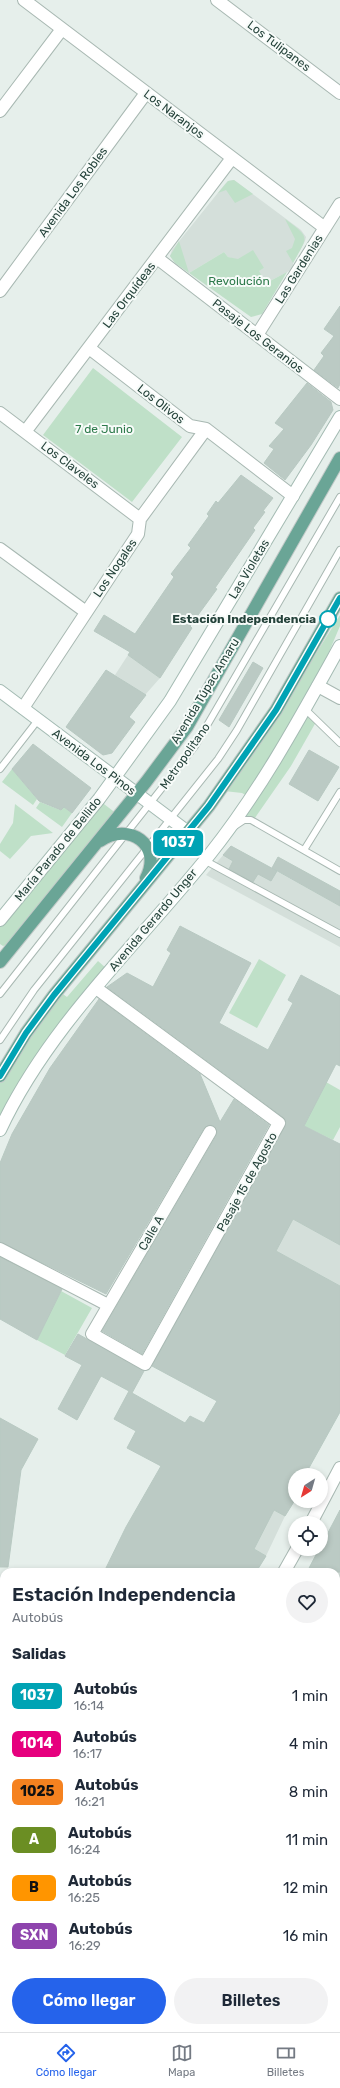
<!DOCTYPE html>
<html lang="es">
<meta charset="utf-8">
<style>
body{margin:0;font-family:Rubik,sans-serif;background:#f2f2f3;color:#1f2937;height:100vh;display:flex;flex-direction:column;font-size:15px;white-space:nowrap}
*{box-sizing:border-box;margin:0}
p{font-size:13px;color:#747a83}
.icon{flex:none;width:22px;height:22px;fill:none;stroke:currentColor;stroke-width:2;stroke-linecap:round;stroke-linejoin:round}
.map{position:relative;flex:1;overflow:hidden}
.panel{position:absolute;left:0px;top:1568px;width:340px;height:464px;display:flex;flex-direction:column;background:#fff;border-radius:12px 12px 0 0;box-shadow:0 2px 6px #0003}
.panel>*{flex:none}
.badge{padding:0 8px;border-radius:6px;font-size:14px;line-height:26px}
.needle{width:26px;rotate:217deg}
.controls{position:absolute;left:288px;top:1468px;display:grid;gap:8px}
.controls a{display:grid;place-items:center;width:40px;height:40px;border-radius:50%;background:#fff;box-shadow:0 2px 6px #0003;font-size:20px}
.map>.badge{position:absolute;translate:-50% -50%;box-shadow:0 0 0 2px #fff}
h2{padding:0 12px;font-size:15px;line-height:36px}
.round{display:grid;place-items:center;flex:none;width:42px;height:42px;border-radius:21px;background:#f2f2f3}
.summary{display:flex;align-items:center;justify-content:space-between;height:68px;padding:0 12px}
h1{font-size:19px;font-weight:600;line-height:30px}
.action{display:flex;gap:8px;margin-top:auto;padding:8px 12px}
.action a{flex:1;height:46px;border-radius:24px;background:#2563eb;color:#fff;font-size:16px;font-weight:600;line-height:46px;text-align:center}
.action a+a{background:#f2f2f3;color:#1f2937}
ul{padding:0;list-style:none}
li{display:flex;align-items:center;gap:12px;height:48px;padding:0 12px}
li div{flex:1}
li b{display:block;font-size:15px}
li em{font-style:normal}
li .badge{min-width:44px;font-weight:700;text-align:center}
.menu{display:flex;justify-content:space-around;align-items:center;height:56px;border-top:1px solid #e0e1e3;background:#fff;font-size:11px;color:#747a83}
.menu a{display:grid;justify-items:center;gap:2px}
.menu .on{color:#2563eb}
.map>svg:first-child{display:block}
.built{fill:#d4dfda}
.green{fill:#bfe0c8}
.building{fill:#bbcac4;stroke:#b8c9c2}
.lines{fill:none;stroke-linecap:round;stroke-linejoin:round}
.lane-casing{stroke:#a8b8b2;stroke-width:8}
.street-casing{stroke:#a8b8b2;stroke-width:14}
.secondary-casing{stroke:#a4bbb3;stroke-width:14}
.primary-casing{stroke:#c2cac8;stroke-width:14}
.lane{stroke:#fff;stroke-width:6}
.street{stroke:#fff;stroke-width:12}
.secondary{stroke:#fff;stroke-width:12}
.primary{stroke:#6aa596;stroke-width:12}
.line-casing{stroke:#fff;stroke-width:9}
.line{stroke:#00a3b4;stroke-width:6}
.stop-dot{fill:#fff;stroke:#00a3b4;stroke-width:2}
.labels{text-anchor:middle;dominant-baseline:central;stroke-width:4;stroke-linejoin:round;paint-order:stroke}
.street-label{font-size:12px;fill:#24423a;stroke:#f7fbf9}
.park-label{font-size:12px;fill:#2d7a4b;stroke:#f7fbf9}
.stop-label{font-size:12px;font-weight:bold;fill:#24423a;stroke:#f7fbf9;text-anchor:end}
</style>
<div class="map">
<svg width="340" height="2032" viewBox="0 0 340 2032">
<rect width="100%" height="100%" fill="#e6efeb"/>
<path class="built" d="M234 180 301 230 306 237 305 241 293 263V269L270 281 264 280 258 271 264 268 228 257 224 252 189 273 175 263 170 256 172 250 225 184 228 181Z
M128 655 160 678 145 695 115 675Z
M231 846 340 906V947L206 875Z
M293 1219 340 1245V1286L276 1251Z
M224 1482 285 1516 266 1556 254 1549Z
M324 1539 340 1547V1721L336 1719V1572H307L319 1549H321Z
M0 1685 4 1687V1877L1 1882 4 1884V1895L0 1905Z
M340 1889V1907L338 1911 340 1912V1964L336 1961V1898Z
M0 1974 4 1976V2028H83L81 2032H0Z
M245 2028H282L289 2032H243Z"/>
<path class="green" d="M234 180 253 194 235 203 226 190 218 193 228 181Z
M285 219C311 238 308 236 293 263L286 251 292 248 295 239Z
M179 241 189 273 224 252 228 257 238 259 253 250 264 268 259 271 264 280 270 281 287 272 262 314 251 317 175 263 170 256Z
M93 368 182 437 132 502 43 435Z
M340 615V626L315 685 249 797 242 793 224 791 281 710Z
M305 712 316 722 291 766 252 822 233 827Z
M12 769 37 799 33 805 2 782Z
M100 801 117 814 12 943 3 946 0 944V923Z
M40 802 60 810 64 807 72 813 62 827 36 808Z
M15 804 53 833 31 836 10 859 0 851V844L13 823Z
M259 959 286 975 257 1028 229 1013Z
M98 961 107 969 0 1124V1081L60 992 67 997Z
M326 1082 340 1090V1127L333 1140 304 1126Z
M61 1291 92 1308 65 1355 37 1340Z
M0 1645 4 1646V1681L0 1680Z
M336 1765 340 1767V1799L336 1798Z"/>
<path class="building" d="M340 306V384L338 388 314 370 324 356 321 353 334 336 324 329Z
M307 383 331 402 333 410 311 445 285 480 264 463 274 449 269 446 284 429 275 423Z
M241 475 273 498 263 511 265 512 253 528 255 530 215 588 217 589 190 626 192 628 160 678 128 655 130 652 94 631 104 615 135 634 174 577 171 574 191 548 188 545 209 516 207 514 216 501 218 503Z
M253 662 263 668 229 727 219 720Z
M106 670 146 695 129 717 135 722 112 753 103 755 66 727Z
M33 744 91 788 72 813 64 807 61 810 39 801 12 769Z
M309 750 339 767 318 801 289 784Z
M231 846 277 871 271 881 258 874 253 882 229 869 233 861 223 855Z
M278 857 340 891V906L272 868Z
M180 926 251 963 219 1023 268 1050 293 1003 288 1000 301 975 340 996V1066L336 1064 304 1126 340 1144V1245L293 1219 276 1251 340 1286V1412L305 1475H295V1500L285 1516 274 1510 254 1549 266 1556 256 1572H104L126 1527 161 1466 127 1448 136 1431 114 1419 129 1391 101 1376 77 1420 58 1409 82 1365 65 1356 78 1334 144 1371 132 1393 185 1423 190 1416 204 1423 217 1401 152 1366 286 1123 283 1117 107 987 127 973 153 987 171 953 167 950Z
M99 999 200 1074 220 1122 234 1099 269 1125 142 1354 102 1331 216 1136 217 1132 214 1126 210 1125 204 1128 106 1294 0 1242V1163L12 1134 50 1068Z
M0 1257 62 1289 37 1340 0 1319Z
M0 1418 38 1439 21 1470 8 1567H0Z
M340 1510V1572H307L319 1549H321V1546Z"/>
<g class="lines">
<g class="lane-casing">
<path id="lane" d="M305 709 340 743
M0 769 38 720
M235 826 244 820H251L340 871
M304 850 340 792
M204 860 340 934
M0 994 195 746 340 497
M0 1040 34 990 218 759 237 730 340 550"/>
</g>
<g class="street-casing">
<path id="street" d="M24 0 325 228
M217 0 340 93
M0 111 62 29
M157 258 340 399
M0 291 146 93
M257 335 340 204
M89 348 190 426 206 429 293 496
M0 413 140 519
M25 432 232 158
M0 549 86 612
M318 686 340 698
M23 708 138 534 140 519 206 429
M96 988 279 1123 145 1364 92 1334 210 1132
M0 1249 108 1305
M311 1523 340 1468
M284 1572 297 1549"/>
</g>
<g class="secondary-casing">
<path id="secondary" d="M0 691 188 832
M0 920 99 799 170 701 340 417
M0 1130C49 1025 138 944 210 854 261 790 300 718 340 646
M0 1632 4 1633
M336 1748 340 1750
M336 2022 340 2014
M331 2032 333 2028"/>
</g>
<g class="primary-casing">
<path id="primary" d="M100 841C129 821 163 845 146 878
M0 962 146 782 187 727 340 458
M0 1076 26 1033 54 995 209 806 276 710 340 598"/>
</g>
<use href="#lane" class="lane"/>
<use href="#street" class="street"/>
<use href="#secondary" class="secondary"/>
<use href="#primary" class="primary"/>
</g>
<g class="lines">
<g class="line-casing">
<path id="line" d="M0 1076 26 1033 54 995 209 806 276 710 340 598"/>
</g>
<use href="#line" class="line"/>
</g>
<circle class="stop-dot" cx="328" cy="619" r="8"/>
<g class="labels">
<g class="street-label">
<text transform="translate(279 46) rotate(37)">Los Tulipanes</text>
<text transform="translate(174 114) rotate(37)">Los Naranjos</text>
<text transform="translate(73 192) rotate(-54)">Avenida Los Robles</text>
<text transform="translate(299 269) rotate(-58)">Las Gardenias</text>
<text transform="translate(129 295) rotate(-53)">Las Orquídeas</text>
<text transform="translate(258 336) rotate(38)">Pasaje Los Geranios</text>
<text transform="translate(161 404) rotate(38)">Los Olivos</text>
<text transform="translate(70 465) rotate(37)">Los Claveles</text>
<text transform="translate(115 568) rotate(-56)">Los Nogales</text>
<text transform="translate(249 569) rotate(-59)">Las Violetas</text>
<text transform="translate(205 691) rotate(-59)">Avenida Túpac Amaru</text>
<text transform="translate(185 756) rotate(-55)">Metropolitano</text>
<text transform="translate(94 762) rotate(37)">Avenida Los Pinos</text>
<text transform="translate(58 849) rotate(-51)">María Parado de Bellido</text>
<text transform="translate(153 920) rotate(-50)">Avenida Gerardo Unger</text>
<text transform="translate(247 1182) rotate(-61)">Pasaje 15 de Agosto</text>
<text transform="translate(151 1233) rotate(-60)">Calle A</text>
</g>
<g class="park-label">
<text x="239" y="281">Revolución</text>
<text x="104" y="429">7 de Junio</text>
</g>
<g class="stop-label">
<text x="316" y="619">Estación Independencia</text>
</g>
</g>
</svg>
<div class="controls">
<a><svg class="needle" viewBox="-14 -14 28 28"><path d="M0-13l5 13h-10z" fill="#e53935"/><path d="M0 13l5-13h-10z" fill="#747a83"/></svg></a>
<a><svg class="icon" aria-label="locate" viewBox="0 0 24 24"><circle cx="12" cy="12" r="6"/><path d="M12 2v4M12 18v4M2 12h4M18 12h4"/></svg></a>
</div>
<b class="badge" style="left:178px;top:843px;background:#00a3b4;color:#fff">1037</b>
<section class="panel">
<div class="summary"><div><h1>Estación Independencia</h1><p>Autobús</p></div><a class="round"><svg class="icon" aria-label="heart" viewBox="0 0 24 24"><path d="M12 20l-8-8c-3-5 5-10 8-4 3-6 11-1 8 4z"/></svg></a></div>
<h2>Salidas</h2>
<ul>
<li><span class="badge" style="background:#00a3b4;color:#fff">1037</span><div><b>Autobús</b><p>16:14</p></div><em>1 min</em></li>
<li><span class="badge" style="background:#e6007e;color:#fff">1014</span><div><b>Autobús</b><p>16:17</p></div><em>4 min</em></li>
<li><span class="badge" style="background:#f58220;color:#111">1025</span><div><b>Autobús</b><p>16:21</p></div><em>8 min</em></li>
<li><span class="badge" style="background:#6b8e23;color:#fff">A</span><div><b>Autobús</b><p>16:24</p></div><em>11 min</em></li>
<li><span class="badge" style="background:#ff9500;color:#111">B</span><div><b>Autobús</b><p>16:25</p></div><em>12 min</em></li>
<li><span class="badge" style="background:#8e44ad;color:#fff">SXN</span><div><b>Autobús</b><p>16:29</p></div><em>16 min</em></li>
</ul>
<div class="action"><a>Cómo llegar</a><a>Billetes</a></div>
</section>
</div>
<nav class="menu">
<a class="on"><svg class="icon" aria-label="directions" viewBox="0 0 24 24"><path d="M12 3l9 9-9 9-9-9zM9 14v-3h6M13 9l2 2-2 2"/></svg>Cómo llegar</a>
<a><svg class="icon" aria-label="map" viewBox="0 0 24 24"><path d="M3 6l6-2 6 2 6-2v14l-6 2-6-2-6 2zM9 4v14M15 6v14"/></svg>Mapa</a>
<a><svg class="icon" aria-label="tickets" viewBox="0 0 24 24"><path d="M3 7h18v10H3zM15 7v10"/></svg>Billetes</a>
</nav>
